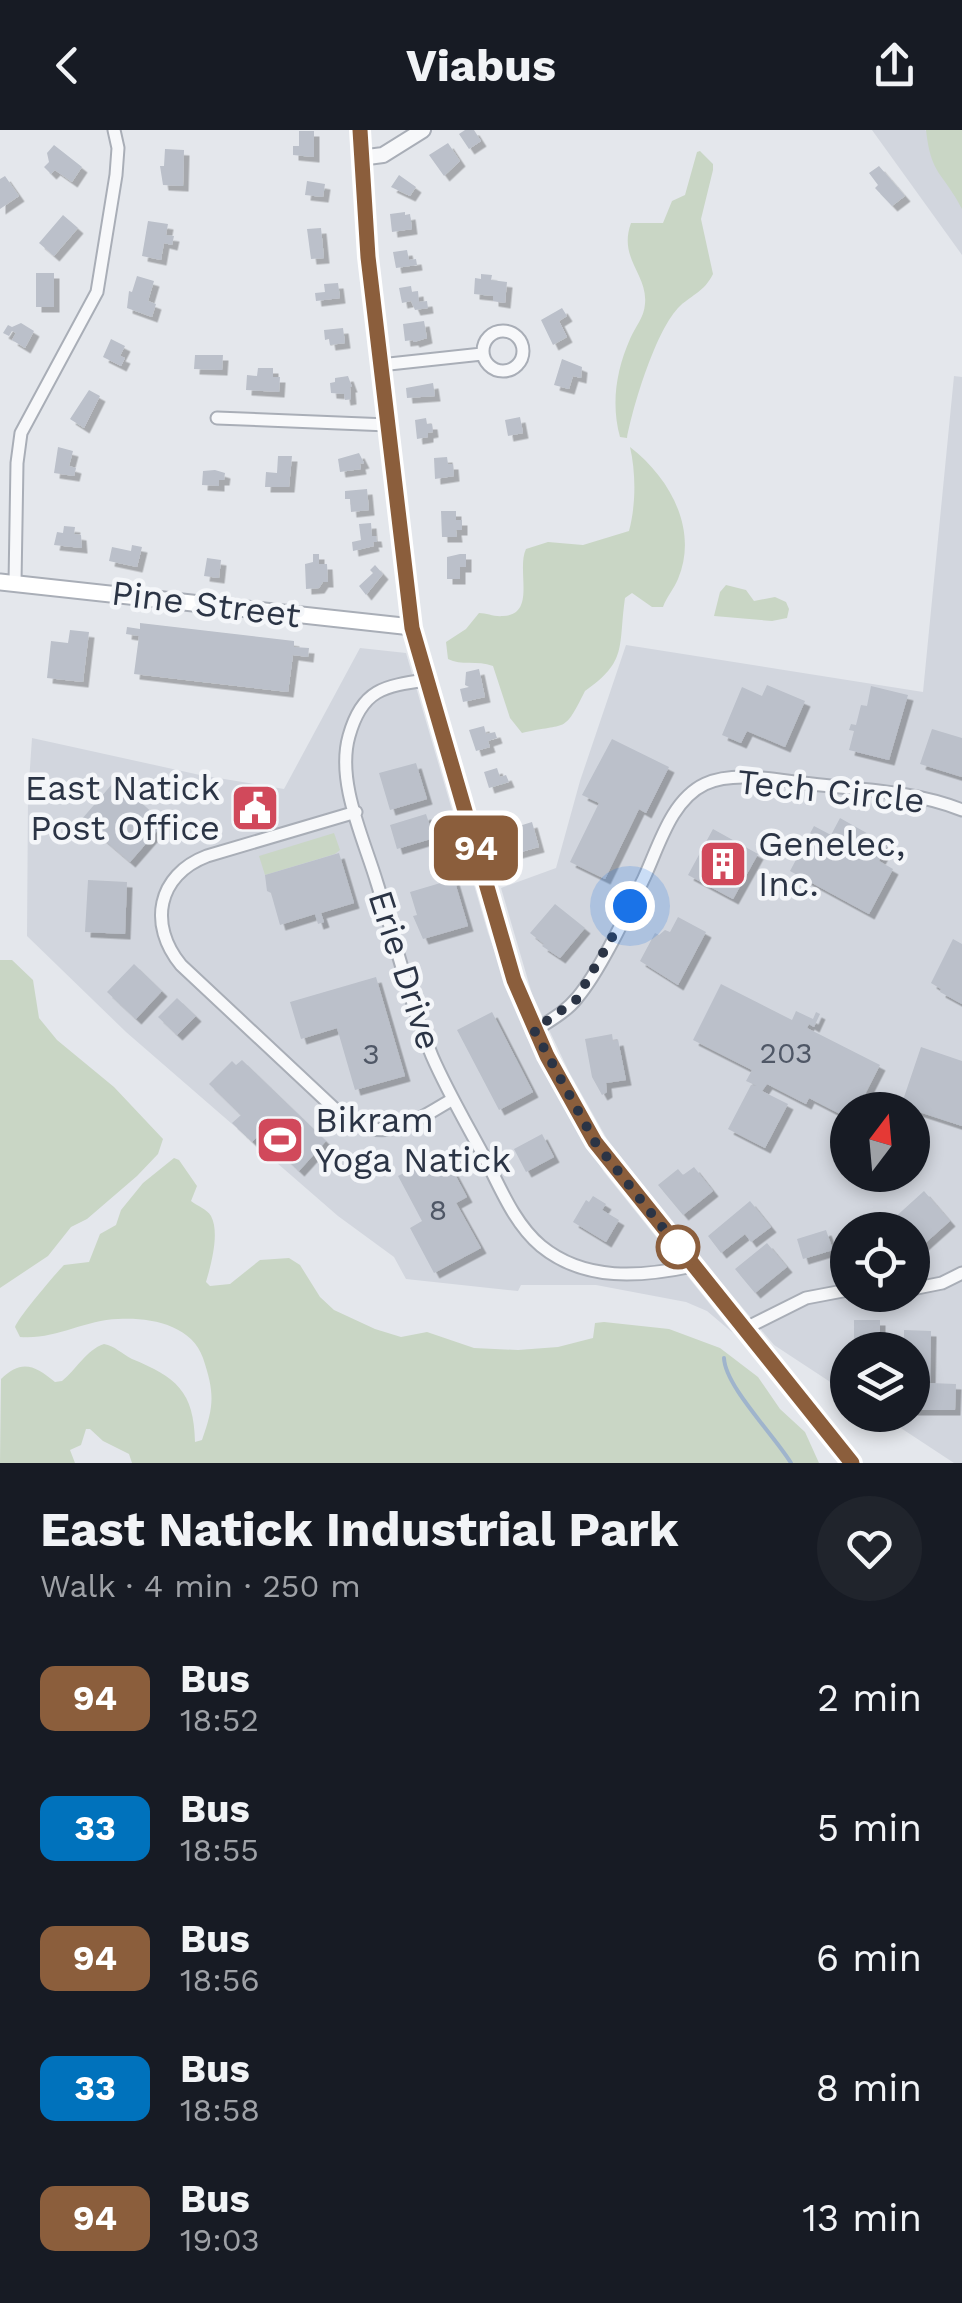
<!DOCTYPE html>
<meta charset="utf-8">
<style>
body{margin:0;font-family:"Work Sans",sans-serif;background:#20242c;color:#f1f3f6;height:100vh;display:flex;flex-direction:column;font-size:38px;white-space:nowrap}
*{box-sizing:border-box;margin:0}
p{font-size:32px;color:#9ea1a6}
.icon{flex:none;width:55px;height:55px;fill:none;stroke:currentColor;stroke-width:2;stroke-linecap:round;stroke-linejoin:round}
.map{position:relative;height:1333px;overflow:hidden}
.sheet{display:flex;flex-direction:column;background:#171b24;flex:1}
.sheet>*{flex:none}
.badge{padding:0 20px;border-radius:15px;font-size:35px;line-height:65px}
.needle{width:65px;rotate:16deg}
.fabs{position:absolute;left:830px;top:962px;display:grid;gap:20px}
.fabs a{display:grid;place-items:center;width:100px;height:100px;border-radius:50%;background:#171b24;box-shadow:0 5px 15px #0003;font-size:50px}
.you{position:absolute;width:50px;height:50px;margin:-25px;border:8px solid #fff;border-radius:50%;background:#1a73e8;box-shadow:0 0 0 15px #1a73e833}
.map>.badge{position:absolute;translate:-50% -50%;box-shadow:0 0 0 5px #fff}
.round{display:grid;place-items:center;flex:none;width:105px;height:105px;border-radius:52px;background:#20242c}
.summary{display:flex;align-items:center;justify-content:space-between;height:170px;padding:0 40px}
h1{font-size:48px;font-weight:700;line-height:75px}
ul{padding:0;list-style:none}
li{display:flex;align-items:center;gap:30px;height:130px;padding:0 40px}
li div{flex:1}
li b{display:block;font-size:38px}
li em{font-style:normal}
li .badge{min-width:110px;font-weight:700;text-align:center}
header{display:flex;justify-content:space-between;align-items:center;height:130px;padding:0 40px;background:#171b24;font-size:45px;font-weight:700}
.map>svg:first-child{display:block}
.built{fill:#d2d6de;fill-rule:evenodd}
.green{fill:#c9d6c5}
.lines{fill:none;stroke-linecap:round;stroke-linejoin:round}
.stream{stroke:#9fb4cc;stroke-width:4}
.building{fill:#bbc0ca;filter:url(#shadow)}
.minor-casing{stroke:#a9aeb7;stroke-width:15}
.tertiary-casing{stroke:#a9aeb7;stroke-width:18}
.secondary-casing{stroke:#a9aeb7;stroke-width:19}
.minor{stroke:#f7f8fa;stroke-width:11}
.tertiary{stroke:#f7f8fa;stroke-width:14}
.secondary{stroke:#fff;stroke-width:15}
.line-casing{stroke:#fff;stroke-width:22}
.line{stroke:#8b5e3c;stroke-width:15}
.walk{stroke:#2b3445;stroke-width:10;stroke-dasharray:0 18}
.stop-dot{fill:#fff;stroke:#8b5e3c;stroke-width:5}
.labels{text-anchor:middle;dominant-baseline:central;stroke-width:9;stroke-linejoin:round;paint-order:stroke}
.number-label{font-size:30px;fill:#4f5766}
.street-label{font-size:35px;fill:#2b3445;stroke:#f4f6f9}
.poi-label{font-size:35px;fill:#2b3445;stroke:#f4f6f9;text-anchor:start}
</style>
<header><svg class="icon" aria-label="back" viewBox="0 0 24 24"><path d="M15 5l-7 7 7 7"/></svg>Viabus<svg class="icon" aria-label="share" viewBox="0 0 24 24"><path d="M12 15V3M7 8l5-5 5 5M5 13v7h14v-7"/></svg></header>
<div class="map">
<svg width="962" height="1333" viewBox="0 0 962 1333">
<defs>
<filter id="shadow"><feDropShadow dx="5.5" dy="5.5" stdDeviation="0" flood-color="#0004"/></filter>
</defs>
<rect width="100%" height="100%" fill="#e4e7ec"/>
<path class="built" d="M872 0H925L962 18V125Z
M954 246 962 247V1333H954L881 1285H912V1220H848L847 1263 774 1215 688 1113 607 1009 569 942 532 864 501 758 556 738 580 651 626 515 923 562ZM848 980H912V1045H848ZM848 1100H912V1165H848Z
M360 518 406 523 488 803 526 906 557 964 604 1042 733 1203 707 1181 686 1172 596 1155H521L518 1161 406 1149 394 1127 338 1086 126 902 27 806 28 667 32 608 200 645 284 659Z"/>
<path class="green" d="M926 0H962V79C943 42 931 46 926 0Z
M700 21 713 34V40L701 89 713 144C704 162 693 164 680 176 656 199 633 276 627 308L620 307C611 274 616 241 630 209 635 197 644 188 645 174 648 144 618 129 631 93H663L672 71 685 65 697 22Z
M630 317C669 347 699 399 678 449 674 459 667 466 663 477H652L632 463 625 468C618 517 628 531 585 561 563 605 568 592 522 603L510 588 493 536C477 530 461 536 448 529L446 512 466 499 479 483C487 483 494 487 503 486 537 485 516 440 526 419L548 412 583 415 629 401C636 375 636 343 630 317Z
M726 455 746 460 754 471 775 467 786 472 789 479 787 488 772 491 714 486 720 462Z
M334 703 340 720 335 724 265 745 259 726Z
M0 830H12L33 850 39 888 57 910 114 957 163 1009 158 1024 137 1046 87 1089 71 1097 48 1126 0 1158Z
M174 1028 179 1030 197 1056 191 1071C197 1076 207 1079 211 1086 220 1103 211 1135 206 1152L210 1156 230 1154 260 1130 289 1128 300 1135 320 1167 334 1180 375 1199 401 1207 427 1202 474 1218 518 1220 558 1217 593 1208 595 1193 604 1192 669 1199 720 1218 758 1247 780 1279 805 1302 819 1333H132L129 1324 103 1311 90 1299H86L81 1315 70 1320 75 1333H0L1 1249C21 1229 35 1235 55 1252L62 1251C76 1240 86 1220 104 1214 115 1216 122 1224 132 1229 176 1247 194 1261 195 1312L202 1310C214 1276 215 1264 203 1228 192 1195 150 1187 118 1189 84 1190 55 1210 20 1207L15 1197C18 1188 55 1144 64 1135L89 1132 100 1104 116 1095 121 1080 143 1053Z"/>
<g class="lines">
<path class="stream" d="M724 1228C725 1256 774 1305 791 1333"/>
</g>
<path class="building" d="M465 0H474L481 11 469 19 459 4Z
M299 1H314V27L293 25V16H299Z
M448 13 460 31 444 46 429 25Z
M54 15 82 37 72 52 55 40 51 44 44 37 49 32 47 23Z
M165 19 184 20 183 56 163 55 160 36H164Z
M879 36 905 66 892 76 875 58 878 55 869 43Z
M399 45 416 57 410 66 391 57Z
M5 46 19 66 0 79V49Z
M307 51 325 54 323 67 305 65Z
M405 82V85L410 84 412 99 392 102 390 84Z
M63 85 78 98 54 126 39 113Z
M148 91 168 94 166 105 174 106 172 115 164 113 161 130 142 126Z
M321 98 324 128 311 129 307 99Z
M407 120 409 130 416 129 417 135 396 138 393 122Z
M36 143H54V177H36Z
M481 144 492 145 491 150 507 152 505 173 493 171V166L474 164 475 148 481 149Z
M137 146 154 151 148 171 156 174 152 187 127 178 129 161 132 162Z
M338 153 340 168 316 171 315 163 325 162 324 154Z
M411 156 412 162 418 161 419 172 427 171 428 178 415 180 411 171 402 173 399 158Z
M562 178 567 186 559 191 567 207 553 215 541 190Z
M424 191 427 208 414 212 413 210 405 211 403 194Z
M21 193 34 201 25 218 12 210 16 203 12 201 9 206 3 203 8 195 12 197Z
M343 198 345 213 330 215 329 209 325 210 324 200Z
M111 209 125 216 120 226 125 228 121 236 103 227Z
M195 225H223L222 240 194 239Z
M562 229 582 237 581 248 573 246 569 259 554 255Z
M258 238H273V247H280L279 262 246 260 247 245 257 246Z
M348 246 352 257H350L351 269 345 270 344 264 331 263 330 253 335 252V248Z
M433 253 435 266 407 268 406 258Z
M89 260 100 266 84 298 70 289Z
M520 287 523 303 508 306 505 290Z
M426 288 427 294H432L433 302 428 303V307L417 309 415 290Z
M58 317 73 321 69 336 76 338 74 346 54 343Z
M359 323 364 333 360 334 361 339 340 342 338 329Z
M278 326H292L289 357H265L266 342 277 343Z
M447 327 448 334H453L454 346 435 349 434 328Z
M215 340 225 343 224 350H219V356L202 355 203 341Z
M367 359 369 380 351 382 350 369H345V361Z
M441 381H456V390H462V400H456L457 407H442Z
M371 393 372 406H376L377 412H373L374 416 353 421 352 412 361 410 359 394Z
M64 396 75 397 74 404 81 405 82 418 54 415 57 402 63 403Z
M132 415 142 417 137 437 109 431 112 417 131 421Z
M313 424H319V434H327L328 452H323L319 458 306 459 305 434 313 432Z
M460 424H466V437H460V449H447V427Z
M207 428 221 430 219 448 204 446Z
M375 435 383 444 366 465 359 456 373 443 370 440Z
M140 493 294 511V517L309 518 308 527 293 525 288 562 134 544 139 506 126 504 127 497 140 499Z
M70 500 89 502 83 552 47 548 51 511 68 513Z
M479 539 485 567 463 572 460 559 469 557 465 555 466 542Z
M767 555 805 571 785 617 747 601 741 613 722 605 742 557 762 566Z
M871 556 908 565 889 630 849 620 854 601 849 600 851 594 856 595 861 575 867 576Z
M484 596 486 604 495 602 497 608 488 611 490 617 476 621 469 600Z
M932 599 962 608V647L920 634Z
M612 609 669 637 646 683 639 679 605 749 570 732 599 673 582 665Z
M416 633 427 669 390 680 379 643Z
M497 638 500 647 506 645 509 652 489 658 484 642Z
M113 653 119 658 121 655 164 693 130 732 81 690Z
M268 665 273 683 241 692 236 674Z
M426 684 434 708 397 719 390 695Z
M840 688 888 715 879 731 893 739 869 784 790 741 814 696 831 705Z
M532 692 539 717 510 725 503 701Z
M713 699 758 724 733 769 688 745Z
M339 723 354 773 321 783 324 792 318 794 315 784 280 795 271 763 267 761 265 745Z
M454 749 468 796 423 809 413 786 417 785 410 762Z
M88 750 127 752 125 804 85 802Z
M555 774 585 798 560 828 542 816 544 814 530 803Z
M678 787 706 802 678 855 640 831 655 803 659 805 665 800 670 802Z
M953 809 962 814V874L940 862 941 859 931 853Z
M134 834 162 861 136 889 107 862Z
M376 847 405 946 355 960 337 898 301 909 290 872Z
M721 854 792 890 796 881 813 889 816 882 820 884 814 897 809 894 807 898 880 935 857 980H848V988L809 968 806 974 767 954 762 961 788 974 765 1018 728 999 751 955 757 956 746 951 752 940 693 910Z
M177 868 196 886 177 905 158 887Z
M492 882 533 962 499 980 457 900Z
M612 904 613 911 618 910 626 950 606 953 607 962 602 965 592 947 585 909Z
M921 917 962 931V996L901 976Z
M242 930 326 1011 299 1041 260 1004 252 1012 232 993 241 985 209 954 232 931 236 935Z
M542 1004 554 1027 526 1042 514 1019Z
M443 1022 467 1067 456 1073 481 1118 434 1143 410 1098 422 1091 398 1046Z
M694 1037 713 1061 683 1085 658 1055 678 1039 683 1045Z
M924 1061 950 1091 912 1125V1100H881Z
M593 1066 606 1074 602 1080 619 1090 606 1112 573 1092 586 1070 589 1072Z
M750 1071 771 1097 751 1112 745 1104 721 1123 708 1106Z
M826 1100 833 1120 803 1129 797 1109Z
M767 1113 787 1137 755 1163 735 1139Z
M854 1190H880V1220H854Z
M904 1200 931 1201 930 1253 956 1254 955 1280H912V1220H904Z"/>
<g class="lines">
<g class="minor-casing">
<path id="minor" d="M483 221a20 20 0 1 1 40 0a20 20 0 1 1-40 0Z
M380 235 482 224
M217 288 388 295
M15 453 17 333 21 303 97 162 116 45 118 18 114 0
M427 550C384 556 362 559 349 606 336 652 364 709 377 753 395 810 409 870 432 926 448 963 469 998 488 1034 502 1062 516 1095 541 1116 585 1152 641 1147 693 1136
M356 682 207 726C157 745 148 795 181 835L337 981C381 1018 412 993 453 969
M534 901C549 891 566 882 577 868 600 841 628 781 644 748 659 716 671 670 705 654 736 640 779 651 812 654 862 660 915 661 962 680
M912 1159 942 1153 962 1143
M744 1199 806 1168 848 1160"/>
</g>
<g class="tertiary-casing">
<path id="tertiary" d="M360 28 383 25 423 0"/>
</g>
<g class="secondary-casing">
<path id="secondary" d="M360 0 368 127 412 497 514 851 547 927 595 1011 852 1333
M0 452 412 497"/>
</g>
<use href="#minor" class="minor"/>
<use href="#tertiary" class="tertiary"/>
<use href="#secondary" class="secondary"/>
</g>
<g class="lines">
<g class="line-casing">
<path id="line" d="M360 0 368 127 412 498 514 850 547 926 595 1012 852 1333"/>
</g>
<use href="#line" class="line"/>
<path class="walk" d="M630 776 576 870 534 900 595 1012 678 1117"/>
</g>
<defs>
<g id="civic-square" transform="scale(2.5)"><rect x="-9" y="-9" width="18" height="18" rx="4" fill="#d1495b" stroke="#f4f6f9"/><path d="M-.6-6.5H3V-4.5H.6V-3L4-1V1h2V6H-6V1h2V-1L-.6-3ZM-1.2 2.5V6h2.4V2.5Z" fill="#fff"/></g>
<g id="building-square" transform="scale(2.5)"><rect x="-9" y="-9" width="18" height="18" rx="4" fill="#d1495b" stroke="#f4f6f9"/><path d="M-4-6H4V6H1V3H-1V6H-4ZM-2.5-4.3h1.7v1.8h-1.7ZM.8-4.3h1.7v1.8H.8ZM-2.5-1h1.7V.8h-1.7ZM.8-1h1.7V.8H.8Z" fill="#fff"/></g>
<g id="stadium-square" transform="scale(2.5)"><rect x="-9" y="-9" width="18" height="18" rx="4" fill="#d1495b" stroke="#f4f6f9"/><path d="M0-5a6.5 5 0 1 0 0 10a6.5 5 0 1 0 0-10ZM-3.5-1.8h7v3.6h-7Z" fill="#fff"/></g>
</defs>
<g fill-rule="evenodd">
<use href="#civic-square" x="255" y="678"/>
<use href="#building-square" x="723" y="734"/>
<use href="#stadium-square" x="280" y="1010"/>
</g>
<circle class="stop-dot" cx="678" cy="1117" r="20"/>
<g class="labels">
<g class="number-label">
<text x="786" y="922">203</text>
<text x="371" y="923">3</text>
<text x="438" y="1079">8</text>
</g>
<g class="street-label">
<text transform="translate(206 474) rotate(7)">Pine Street</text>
<text transform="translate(831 661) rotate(6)">Tech Circle</text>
<text transform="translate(405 840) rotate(72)">Erie Drive</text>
</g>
<g class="poi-label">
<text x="220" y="658" text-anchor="end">East Natick<tspan x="220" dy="40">Post Office</tspan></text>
<text x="758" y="714">Genelec,<tspan x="758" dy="40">Inc.</tspan></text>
<text x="315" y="990">Bikram<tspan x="315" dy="40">Yoga Natick</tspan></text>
</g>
</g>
</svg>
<div class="fabs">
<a><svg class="needle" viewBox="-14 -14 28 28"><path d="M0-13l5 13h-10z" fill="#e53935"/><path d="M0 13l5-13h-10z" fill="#9ea1a6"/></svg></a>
<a><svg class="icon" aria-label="locate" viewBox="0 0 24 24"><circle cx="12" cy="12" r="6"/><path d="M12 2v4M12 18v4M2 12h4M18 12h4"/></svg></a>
<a><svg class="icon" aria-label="layers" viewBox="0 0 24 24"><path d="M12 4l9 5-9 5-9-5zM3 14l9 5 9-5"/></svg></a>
</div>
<div class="you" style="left:630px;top:776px"></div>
<b class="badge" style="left:476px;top:718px;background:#8b5e3c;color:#fff">94</b>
</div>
<section class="sheet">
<div class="summary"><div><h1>East Natick Industrial Park</h1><p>Walk · 4 min · 250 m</p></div><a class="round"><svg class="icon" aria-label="heart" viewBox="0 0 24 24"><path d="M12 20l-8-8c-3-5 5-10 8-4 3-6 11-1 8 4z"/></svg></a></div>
<ul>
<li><span class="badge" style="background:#8b5e3c;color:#fff">94</span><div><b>Bus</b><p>18:52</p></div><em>2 min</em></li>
<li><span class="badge" style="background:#0072bc;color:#fff">33</span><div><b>Bus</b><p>18:55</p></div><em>5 min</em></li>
<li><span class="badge" style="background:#8b5e3c;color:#fff">94</span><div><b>Bus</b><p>18:56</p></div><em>6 min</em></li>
<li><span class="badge" style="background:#0072bc;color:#fff">33</span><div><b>Bus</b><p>18:58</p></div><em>8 min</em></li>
<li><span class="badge" style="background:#8b5e3c;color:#fff">94</span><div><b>Bus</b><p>19:03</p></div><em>13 min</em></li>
</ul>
</section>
